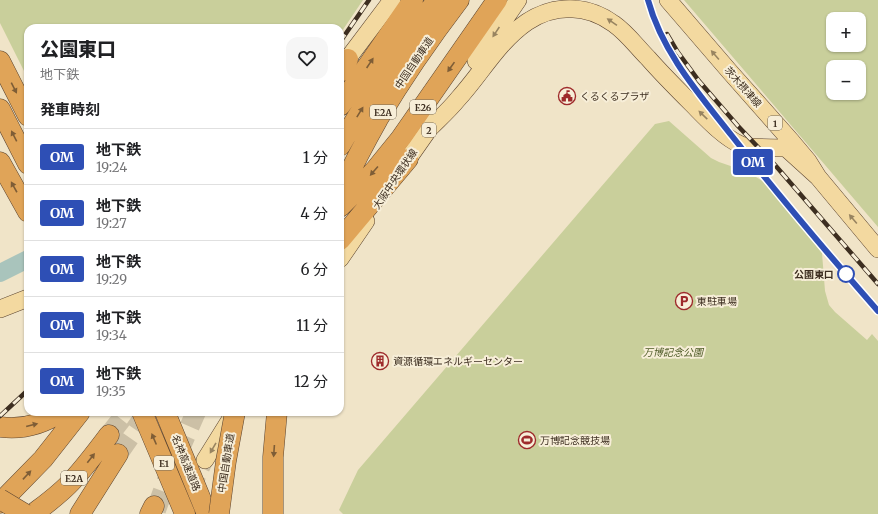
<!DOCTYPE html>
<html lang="ja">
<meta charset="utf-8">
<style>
body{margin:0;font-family:Merriweather,"Noto Sans JP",serif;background:#f6f6f6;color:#202124;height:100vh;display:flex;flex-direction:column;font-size:15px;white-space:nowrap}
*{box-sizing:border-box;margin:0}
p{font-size:13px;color:#757577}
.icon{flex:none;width:22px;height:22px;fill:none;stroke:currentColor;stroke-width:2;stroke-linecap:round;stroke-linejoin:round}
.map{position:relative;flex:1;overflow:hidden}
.panel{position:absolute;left:24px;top:24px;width:320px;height:392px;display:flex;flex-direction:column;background:#fff;border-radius:12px;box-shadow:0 1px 3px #0004}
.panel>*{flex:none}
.badge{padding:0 8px;border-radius:3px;font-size:14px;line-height:26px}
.tools{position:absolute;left:826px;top:12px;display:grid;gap:8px}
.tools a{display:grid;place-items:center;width:40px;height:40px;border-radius:8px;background:#fff;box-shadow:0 1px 3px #0004;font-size:20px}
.map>.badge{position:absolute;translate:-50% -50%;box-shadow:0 0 0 2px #fff}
h2{padding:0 16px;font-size:15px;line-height:36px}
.round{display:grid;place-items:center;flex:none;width:42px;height:42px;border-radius:12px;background:#f6f6f6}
.summary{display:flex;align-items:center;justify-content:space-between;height:68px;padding:0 16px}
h1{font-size:19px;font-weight:800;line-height:30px}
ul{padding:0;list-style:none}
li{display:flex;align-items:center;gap:12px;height:56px;padding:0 16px;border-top:1px solid #e0e0e0}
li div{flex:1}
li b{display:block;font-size:15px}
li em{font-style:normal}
li .badge{min-width:44px;font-weight:700;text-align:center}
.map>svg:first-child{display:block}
.green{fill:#c9cf9b;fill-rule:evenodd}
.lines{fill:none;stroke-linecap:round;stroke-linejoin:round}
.river{stroke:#a9c4bc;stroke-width:18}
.primary-tunnel{stroke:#ccc0a6;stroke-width:17;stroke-dasharray:17 8;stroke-linecap:butt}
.highway-tunnel{stroke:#ccc0a6;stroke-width:20;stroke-dasharray:20 10;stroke-linecap:butt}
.primary-casing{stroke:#5b4430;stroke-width:18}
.highway-casing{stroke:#5b4430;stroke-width:21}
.primary{stroke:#f3d9a0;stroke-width:17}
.highway{stroke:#e0a458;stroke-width:20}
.rail-casing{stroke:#3d2e20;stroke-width:4.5}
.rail{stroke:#f7eed8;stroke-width:3;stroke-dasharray:9;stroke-linecap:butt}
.highway-bridge-casing{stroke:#5b4430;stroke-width:21;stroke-linecap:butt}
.highway-bridge{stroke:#e0a458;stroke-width:20}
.oneway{fill:#988460}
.oneway2{fill:#7e5d36}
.line-casing{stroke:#fff;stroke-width:9}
.line{stroke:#2e4fb5;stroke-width:6}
.stop-dot{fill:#fff;stroke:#2e4fb5;stroke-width:2}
.labels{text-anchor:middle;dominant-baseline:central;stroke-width:4;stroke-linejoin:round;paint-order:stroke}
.shield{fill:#f7eed8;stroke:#756857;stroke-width:1}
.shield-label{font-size:9px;font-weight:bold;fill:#3d2e20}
.street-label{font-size:10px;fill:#3d2e20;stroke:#f7eed8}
.poi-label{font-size:10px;fill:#3d2e20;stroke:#f7eed8;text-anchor:start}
.stop-label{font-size:10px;font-weight:bold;fill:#3d2e20;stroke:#f7eed8;text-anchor:end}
.park-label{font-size:10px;font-style:italic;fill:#4d5a26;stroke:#f7eed8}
</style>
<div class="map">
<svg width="878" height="514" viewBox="0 0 878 514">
<rect width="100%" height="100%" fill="#f0e4c8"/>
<path class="green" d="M0 0H363L340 34V28H28V79L0 23Z
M684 0H878V227ZM833 19H859V45H833ZM833 67H859V93H833Z
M669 121 711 158 719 162 748 172 767 184 794 217 822 253 825 291 829 305 835 312 867 340 872 334 878 341V514H343L339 510 358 470 655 124Z"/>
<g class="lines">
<path class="river" d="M0 273 28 259"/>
<path class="primary-tunnel" d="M182 514 192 488 205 460"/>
<path class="highway-tunnel" d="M109 435 127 412
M118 454 147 412
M156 510 171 469 196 412"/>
<g class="primary-casing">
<path id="primary" d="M668 0 730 72 792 142 808 161 818 177 878 249
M476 61 518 0
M340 69 392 0
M431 127C440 118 450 109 458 99 481 74 498 42 527 22 554 4 587 4 614 24 627 33 637 47 648 58 662 74 677 89 692 104 705 117 723 137 741 145 752 149 773 147 786 148L818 177
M401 169 436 119
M340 259 366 221
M0 309 28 298
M205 460 233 415"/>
</g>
<g class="highway-casing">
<path id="highway" d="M0 61 28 116
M340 72 348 59
M340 106 413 0
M0 109 28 164
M340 146C369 95 402 47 437 0
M0 162 28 212
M340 192C352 167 365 142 378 119 403 77 430 38 459 0
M340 207 358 189 375 170 401 138 497 0
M340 240 408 159
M142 412 185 514
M165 412 207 514
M0 427C22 430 43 424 61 412
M0 503 43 459 80 412
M33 514C46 504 60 494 71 482 85 467 97 451 109 435
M80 514 118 454
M150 514 154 506
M273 514V457L277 412"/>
</g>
<use href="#primary" class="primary"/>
<use href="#highway" class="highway"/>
<g class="rail-casing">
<path id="rail" d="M648 0C662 52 698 92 730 133 778 194 828 253 878 311
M667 34 677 51 699 81 738 126 775 165 878 284
M340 42 369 0
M0 416 28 390"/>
</g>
<use href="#rail" class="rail"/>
<g class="highway-bridge-casing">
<path id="highway-bridge" d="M0 499 25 514
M219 514 226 461 235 412"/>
</g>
<use href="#highway-bridge" class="highway-bridge"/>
</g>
<defs><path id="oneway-solid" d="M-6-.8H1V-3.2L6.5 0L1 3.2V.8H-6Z"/></defs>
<g class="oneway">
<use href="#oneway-solid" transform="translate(612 22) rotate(-146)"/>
<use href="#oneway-solid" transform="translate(496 32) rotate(124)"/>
<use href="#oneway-solid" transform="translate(715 55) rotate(-131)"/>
<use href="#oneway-solid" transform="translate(703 115) rotate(-136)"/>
<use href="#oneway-solid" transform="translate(853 219) rotate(-130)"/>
<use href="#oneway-solid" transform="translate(213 448) rotate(120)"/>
</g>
<g class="oneway2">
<use href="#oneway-solid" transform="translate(370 63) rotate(-56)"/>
<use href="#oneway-solid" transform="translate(451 67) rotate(125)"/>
<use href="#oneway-solid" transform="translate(14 88) rotate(63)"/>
<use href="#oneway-solid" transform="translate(360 112) rotate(-58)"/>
<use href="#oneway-solid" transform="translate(14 136) rotate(-117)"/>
<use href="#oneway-solid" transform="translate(374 171) rotate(131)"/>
<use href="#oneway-solid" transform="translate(14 187) rotate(-119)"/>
<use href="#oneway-solid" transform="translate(32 425) rotate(-14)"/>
<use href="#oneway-solid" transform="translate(154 439) rotate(-113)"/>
<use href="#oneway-solid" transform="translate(274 451) rotate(94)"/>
<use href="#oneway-solid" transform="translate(91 458) rotate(-52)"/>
<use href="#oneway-solid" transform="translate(27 475) rotate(-47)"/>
</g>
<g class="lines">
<g class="line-casing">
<path id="line" d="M648 0C662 52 699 94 732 136 779 196 828 254 878 311"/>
</g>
<use href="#line" class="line"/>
</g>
<defs>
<g id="civic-ring" transform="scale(0.9)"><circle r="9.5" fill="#f7eed8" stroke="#9e2a2b" stroke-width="1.5"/><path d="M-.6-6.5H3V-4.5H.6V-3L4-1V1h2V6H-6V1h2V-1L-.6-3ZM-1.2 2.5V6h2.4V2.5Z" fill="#9e2a2b"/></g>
<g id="parking-ring" transform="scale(0.9)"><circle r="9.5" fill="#f7eed8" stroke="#9e2a2b" stroke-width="1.5"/><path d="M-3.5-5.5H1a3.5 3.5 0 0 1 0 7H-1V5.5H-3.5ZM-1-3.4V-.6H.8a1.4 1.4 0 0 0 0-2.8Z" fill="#9e2a2b"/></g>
<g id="building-ring" transform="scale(0.9)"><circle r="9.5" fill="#f7eed8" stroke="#9e2a2b" stroke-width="1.5"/><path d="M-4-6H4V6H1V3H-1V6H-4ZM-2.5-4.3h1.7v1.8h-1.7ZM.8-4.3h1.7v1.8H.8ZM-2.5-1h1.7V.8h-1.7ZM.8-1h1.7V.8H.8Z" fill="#9e2a2b"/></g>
<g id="stadium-ring" transform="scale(0.9)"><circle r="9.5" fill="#f7eed8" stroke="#9e2a2b" stroke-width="1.5"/><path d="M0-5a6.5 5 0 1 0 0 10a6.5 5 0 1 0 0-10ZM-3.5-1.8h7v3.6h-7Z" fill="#9e2a2b"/></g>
</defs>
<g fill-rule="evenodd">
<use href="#civic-ring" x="567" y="96"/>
<use href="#parking-ring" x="684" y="301"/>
<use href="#building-ring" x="380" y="361"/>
<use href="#stadium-ring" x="527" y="440"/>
</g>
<circle class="stop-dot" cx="846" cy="274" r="8"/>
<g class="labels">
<g class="shield">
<rect x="410" y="100" width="26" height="14" rx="3"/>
<rect x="370" y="105" width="26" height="14" rx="3"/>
<rect x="768" y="116" width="14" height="14" rx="3"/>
<rect x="422" y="123" width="14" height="14" rx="3"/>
<rect x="154" y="456" width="20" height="14" rx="3"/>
<rect x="61" y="471" width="26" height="14" rx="3"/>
</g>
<g class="shield-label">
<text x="423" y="107">E26</text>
<text x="383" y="112">E2A</text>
<text x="775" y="123">1</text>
<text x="429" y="130">2</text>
<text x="164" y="463">E1</text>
<text x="74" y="478">E2A</text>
</g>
<g class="street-label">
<text transform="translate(414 63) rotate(-56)">中国自動車道</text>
<text transform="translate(743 87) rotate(49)">茨木摂津線</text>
<text transform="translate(395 179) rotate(-56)">大阪中央環状線</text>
<text transform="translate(186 463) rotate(68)">名神高速道路</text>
<text transform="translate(226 463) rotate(-81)">中国自動車道</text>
</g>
<g class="poi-label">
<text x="580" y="96">くるくるプラザ</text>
<text x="697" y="301">東駐車場</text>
<text x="393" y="361">資源循環エネルギーセンター</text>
<text x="540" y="440">万博記念競技場</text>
</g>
<g class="stop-label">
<text x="834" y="274">公園東口</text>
</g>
<g class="park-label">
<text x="673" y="352">万博記念公園</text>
</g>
</g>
</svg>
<div class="tools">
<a>+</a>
<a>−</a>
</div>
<b class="badge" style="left:753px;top:162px;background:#2e4fb5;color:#fff">OM</b>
<section class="panel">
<div class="summary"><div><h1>公園東口</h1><p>地下鉄</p></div><a class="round"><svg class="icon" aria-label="heart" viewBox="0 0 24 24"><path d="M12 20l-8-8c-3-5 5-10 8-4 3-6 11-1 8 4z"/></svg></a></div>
<h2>発車時刻</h2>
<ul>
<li><span class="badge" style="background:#2e4fb5;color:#fff">OM</span><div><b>地下鉄</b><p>19:24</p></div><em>1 分</em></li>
<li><span class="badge" style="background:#2e4fb5;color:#fff">OM</span><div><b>地下鉄</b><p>19:27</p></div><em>4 分</em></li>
<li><span class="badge" style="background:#2e4fb5;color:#fff">OM</span><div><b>地下鉄</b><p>19:29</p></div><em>6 分</em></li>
<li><span class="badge" style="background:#2e4fb5;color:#fff">OM</span><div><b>地下鉄</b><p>19:34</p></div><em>11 分</em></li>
<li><span class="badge" style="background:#2e4fb5;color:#fff">OM</span><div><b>地下鉄</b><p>19:35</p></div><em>12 分</em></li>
</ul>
</section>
</div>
